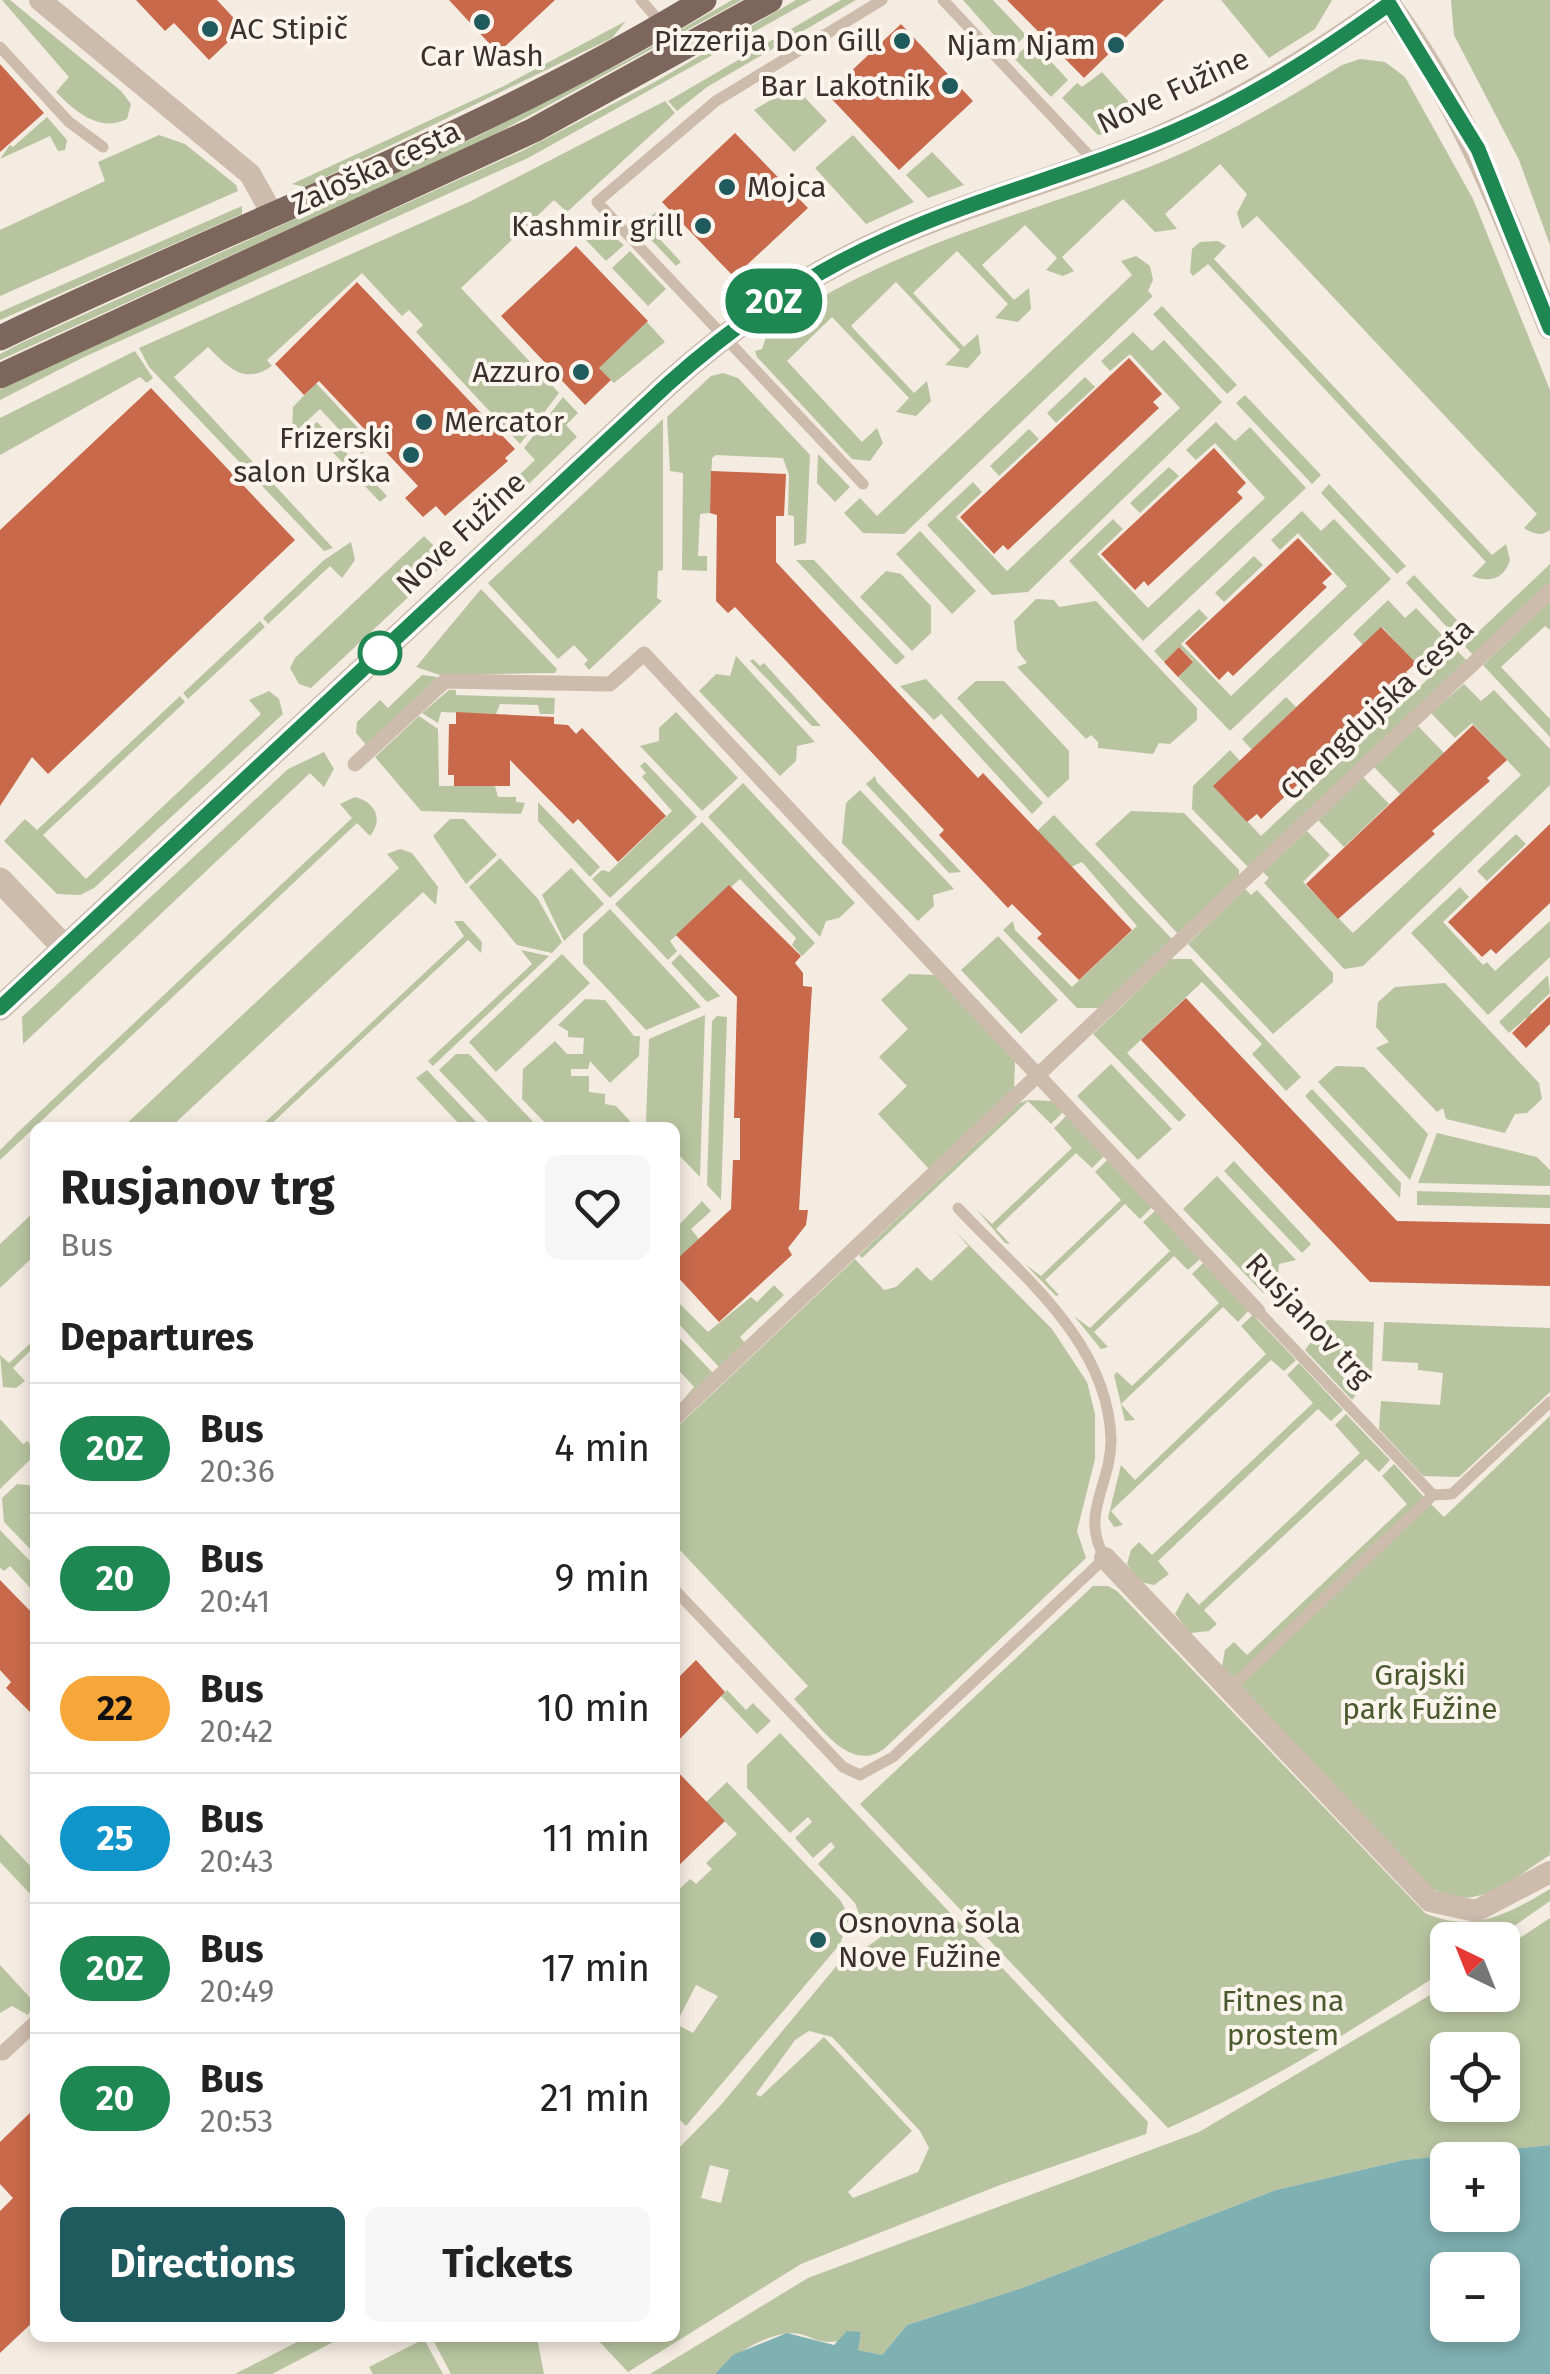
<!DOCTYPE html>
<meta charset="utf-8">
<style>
body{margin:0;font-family:"Fira Sans",sans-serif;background:#f6f6f6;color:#222;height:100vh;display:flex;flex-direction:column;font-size:38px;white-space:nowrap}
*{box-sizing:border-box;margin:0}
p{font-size:32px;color:#767676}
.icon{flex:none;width:55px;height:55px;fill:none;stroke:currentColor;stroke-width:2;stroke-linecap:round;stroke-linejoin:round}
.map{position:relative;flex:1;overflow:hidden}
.drawer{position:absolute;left:30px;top:1122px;width:650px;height:1220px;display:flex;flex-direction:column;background:#fff;border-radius:15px;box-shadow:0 5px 15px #0003}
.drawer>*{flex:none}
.badge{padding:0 20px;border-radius:32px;font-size:35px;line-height:65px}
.needle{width:65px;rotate:317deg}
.buttons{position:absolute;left:1430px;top:1922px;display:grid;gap:20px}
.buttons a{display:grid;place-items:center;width:90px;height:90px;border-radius:15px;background:#fff;box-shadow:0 5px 15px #0003;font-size:50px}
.map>.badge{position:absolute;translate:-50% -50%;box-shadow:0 0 0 5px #fff}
h2{padding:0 30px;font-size:38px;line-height:90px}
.round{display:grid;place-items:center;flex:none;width:105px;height:105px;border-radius:15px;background:#f6f6f6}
.summary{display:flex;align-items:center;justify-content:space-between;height:170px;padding:0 30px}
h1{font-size:48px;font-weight:700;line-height:75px}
.button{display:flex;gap:20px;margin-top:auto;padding:20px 30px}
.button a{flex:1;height:115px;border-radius:15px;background:#1f5a5e;color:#fff;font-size:40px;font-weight:700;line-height:115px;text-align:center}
.button a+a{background:#f6f6f6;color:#222}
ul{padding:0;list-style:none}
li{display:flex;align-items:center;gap:30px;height:130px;padding:0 30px;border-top:2px solid #e0e0e0}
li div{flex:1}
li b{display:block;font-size:38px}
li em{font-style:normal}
li .badge{min-width:110px;font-weight:700;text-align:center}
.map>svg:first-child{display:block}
.green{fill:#b8c4a0;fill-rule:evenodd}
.water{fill:#7fb0b2;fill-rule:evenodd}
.building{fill:#c8694b}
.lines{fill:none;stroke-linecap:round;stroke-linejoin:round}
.service{stroke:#cdbbac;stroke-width:11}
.pedestrian{stroke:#cdbbac;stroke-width:15}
.minor{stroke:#cdbbac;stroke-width:22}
.tertiary{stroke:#cdbbac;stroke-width:25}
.primary{stroke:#7d675c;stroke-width:25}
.line-casing{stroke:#fff;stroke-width:22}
.line{stroke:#1f8751;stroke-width:15}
.poi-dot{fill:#1f5a5e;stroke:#fbf5ee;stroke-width:4}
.stop-dot{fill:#fff;stroke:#1f8751;stroke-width:5}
.labels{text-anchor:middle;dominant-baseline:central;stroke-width:8;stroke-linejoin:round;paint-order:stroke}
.poi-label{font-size:30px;fill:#3b302b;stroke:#fbf5ee;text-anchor:end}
.street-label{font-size:30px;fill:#3b302b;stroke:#fbf5ee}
.park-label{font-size:30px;fill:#4a5a2e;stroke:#fbf5ee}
</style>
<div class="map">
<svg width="1550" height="2374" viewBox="0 0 1550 2374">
<rect width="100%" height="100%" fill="#f4ebe1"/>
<path class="green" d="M2 0H10L121 91 131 104 127 119C99 133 75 111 56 92L69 77Z
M732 0H742L481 142 0 360V354L21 343 478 136 631 58Z
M796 0H811L528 158 84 357 0 400V390L20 379 524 150 653 83Z
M841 0H856L707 87 677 111 668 101Z
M963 0H993L1026 35 1009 52Z
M1221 0H1332L1315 29 1269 58Z
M1451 0H1550V245L1519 160 1454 35Z
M626 21 612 38 305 187 292 184 504 86Z
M1032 41 1068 80 1051 97 1014 58Z
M1360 59 1385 62 1405 77 1473 199 1550 390V530C1541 537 1533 534 1524 528L1537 514 1257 216 1242 229 1237 213 1247 194 1220 164 1165 214 1177 229 1155 232 1123 199 1062 257 1074 271 1063 276 1046 270 1057 258 1025 225 982 265 1014 300 1029 288 1031 309 1018 322 995 318 1008 304 957 251 913 293 964 347 978 334 981 353 968 368 945 365 960 350 896 282 851 326 914 393 927 381 931 401 916 416 896 412 909 398 832 317 787 361 862 442 877 428 883 443 870 461 852 459 757 357 755 351 762 349 768 331C879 252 1013 218 1139 171 1211 144 1277 105 1342 65Z
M1102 72 1128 101V110L1096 122 1104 134 1098 135 1062 98 1077 83 1082 87Z
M794 86 827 121 794 152 754 110Z
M665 101 675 113 567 212 554 200 461 288 559 393 520 444 416 332 423 325 409 310 402 316 362 273 267 360 272 366C244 386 227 366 208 347L174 377 333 548 324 551 149 367 139 348 471 201Z
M47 117 67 140 65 150 58 151 50 136 0 159 10 145 13 147Z
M159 135 185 144 236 185 238 191 0 296V230L105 181 98 162Z
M853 135 914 202 866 224 815 168Z
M932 152 964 185 928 198 906 175Z
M242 206V214L0 320V312Z
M657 211 668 223 656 235 681 262 676 266 639 227Z
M593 230 607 231 624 245 606 261 581 235Z
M1218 241 1226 246 1214 259 1492 555 1506 544 1510 560C1504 579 1490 583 1472 576L1486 562 1208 264 1193 276 1190 272 1192 249 1200 242Z
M630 251 666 289 648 306 612 268Z
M1136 256 1150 266 1153 280 1148 291 1153 296 904 534 863 533 844 513 860 498 877 516 1132 275 1121 261Z
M1162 306 1237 385 1227 394 1153 314Z
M647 322 665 342 614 383 599 368Z
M1133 332 1152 351 1164 340 1222 402 1028 592 992 595 927 525 973 482 982 492 956 517 1007 571 1180 408 1130 354 1110 371 1101 361Z
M135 351 153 378 147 383 140 377 0 455V418Z
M723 373 738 378 810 455 806 543 794 546V516L788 515 789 475 783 458 716 455 712 458 710 513 700 514 698 556H707V571L682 570 683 473 670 471 667 417 711 376Z
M1085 377 1095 387 1056 423 1047 413Z
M316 383 372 443 362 454 320 409 292 435 293 407Z
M1245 395 1321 475 1312 484 1236 403Z
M563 397 578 413 566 425 577 437 507 505 498 495 535 460 524 448Z
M663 419V570L658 571 657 598 662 601 589 670 584 664 588 660 574 645 558 659 488 583Z
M317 422 387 496 380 502 310 428Z
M1216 422 1235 441 1250 427 1306 488 1143 641 1069 561 1113 519 1123 529 1097 554 1148 608 1265 498 1215 443 1196 460 1186 450Z
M1029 429 1039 439 999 476 990 466Z
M818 454 850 487 835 502 817 483Z
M1169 467 1179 476 1140 513 1130 503Z
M1329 484 1406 566 1397 574 1321 493Z
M1302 511 1321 531 1334 519 1391 579 1230 731 1178 677 1193 661 1179 647 1164 662 1154 651 1199 609 1208 618 1181 644 1231 696 1347 586 1298 533 1280 550 1271 540Z
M920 531 976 591 952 614 896 554Z
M424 536 448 560 311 688 299 684 290 668 295 658Z
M351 542 355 560 342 578 330 566 268 624 263 618 324 560Z
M1254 556 1263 565 1224 602 1215 593Z
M796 560H814L905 657 896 665Z
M1550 564V583L1473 655 1406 583 1414 575 1473 637Z
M886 571 901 574 931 606V633L912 651 860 597Z
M481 589 557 669 555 673 440 675 416 667Z
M1036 599 1054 600 1059 607 1096 601 1197 708V720L1170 744 1159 743 1153 754 1098 748V742L1091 735 1086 739 1017 667 1027 663 1017 650 1014 621Z
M1388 600 1405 618 1416 608 1468 662 1249 868 1192 809 1193 786 1230 750 1240 761 1214 786 1261 836 1429 678 1382 627 1363 645 1353 634Z
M1550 601V630L1545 626 1501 667 1550 719V737L1483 665Z
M260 621 265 627 188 699 183 693Z
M736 656 815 742 797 746 796 761 780 776 699 691 716 674 730 676Z
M753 659 760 666 764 663 821 726H812L750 661Z
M422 675 438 677 367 746 356 733 357 722 380 700 388 708Z
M926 679 1043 803 1032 814 941 714 934 720 900 686Z
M976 681H1004L1069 751V779L1048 798 957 698Z
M1464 684 1481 701 1494 690 1550 749V785L1363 966 1344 969 1264 883 1269 878 1263 872 1307 831 1330 855 1303 882 1353 933 1521 775 1472 723 1455 738 1431 713Z
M449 690H456V695L555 698 554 714H540L538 705 500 704 496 714 441 712 438 723 422 713Z
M269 691 279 699 283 714 94 888 80 895 57 894 4 841 25 819 37 830 180 696 185 702 43 835 86 879 261 714 249 700Z
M1286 697 1296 707 1252 750 1242 739Z
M676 712 738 778 702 811 640 746 659 741V728Z
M419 716 438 729 439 786H495L498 797H516V802L525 803 521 814 421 811 375 757Z
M1418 726 1444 753 1400 794 1374 767Z
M324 752 334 769 324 787 310 773 23 1044 22 1017 288 769Z
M645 762 697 817 610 898 592 879 602 870 609 872 672 811 642 777 646 773 640 766Z
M875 776 877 782 961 872 949 873 866 784Z
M1363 777 1389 804 1344 847 1318 820Z
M743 783 855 903 839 918 826 921 820 937 708 817Z
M860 790 954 889 933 895 934 906 918 921 842 843 846 803Z
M355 797C375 802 384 819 370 836L357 823 0 1160V1150L13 1137 352 818 340 804Z
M538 802 600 867 590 877 538 821Z
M1131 811 1184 813 1239 870V878L1178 934 1095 844Z
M1054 815 1173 940 1100 1008H1077L1003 930 1013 921 1015 930 1072 987 1137 926 1082 862 1071 867 1037 831Z
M450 819H464L497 855 466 884 433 836Z
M702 822 815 943 802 956 792 945 796 938 740 879 670 941 677 951 668 960 615 904Z
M1516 834 1526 844 1487 881 1477 871Z
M400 849 412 853 438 887 436 905 423 892 171 1127H123L399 868 387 854Z
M500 858 538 899 562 942 552 953 517 945 469 887Z
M571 868 604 904 564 941 542 895Z
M1460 887 1469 897 1443 922 1483 965 1487 962 1495 971 1550 921V957L1488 1015 1411 933Z
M1245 889 1251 895 1257 890 1333 973V982L1273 1034 1188 944Z
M610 909 701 1007 646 1030 583 963V934Z
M454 921H463L482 942 481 953 468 940 268 1127H260L464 936Z
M998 936 1058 1000 1021 1034 961 970Z
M521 950 549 956 433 1066 428 1061 532 964Z
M562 954 590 983 496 1072 469 1042Z
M680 954 720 996 707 1002 671 963Z
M1171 959H1191L1301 1077 1286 1091 1252 1054 1262 1044 1202 982 1127 1053 1186 1115 1179 1122 1093 1034Z
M909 974 935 975 1015 1061 1014 1089 929 1169 878 1114 907 1086 879 1057 908 1029 881 1000Z
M1548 975 1550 993 1530 1012 1545 1030 1541 1034 1526 1018 1509 1033 1499 1022Z
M1445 983 1539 1083 1542 1099 1527 1113 1515 1114 1505 1133 1446 1119 1443 1108 1437 1112 1376 1048 1389 1042 1376 1027 1378 1002 1395 987Z
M585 999 605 1000 634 1036H640L639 1056 610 1083 590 1061 588 1069H571V1076H589V1092L605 1094V1104L616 1106 630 1121 623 1127H549L522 1099 523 1069 555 1041 567 1054H583L584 1038 568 1037V1031L558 1025Z
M705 1015 700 1177 675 1151V1128L652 1127 646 1121 649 1039Z
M717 1016 727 1017 721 1200 707 1185 712 1021Z
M456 1054H469L538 1127H493L439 1070Z
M1111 1064 1172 1129 1138 1160 1077 1096Z
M1336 1066 1364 1067 1428 1134 1410 1180 1318 1082Z
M427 1070 481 1127H462L416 1078Z
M1312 1089 1401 1183 1400 1198 1305 1096Z
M1028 1100 1052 1101 1063 1112 1051 1124 1028 1101 862 1258 859 1255 1019 1103Z
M1066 1116 1104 1156 1092 1168 1076 1153 996 1229 1010 1244 1005 1243 977 1210 992 1224 1072 1148 1054 1128Z
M1437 1133 1537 1157 1550 1170V1186L1418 1183Z
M1107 1160 1152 1207 1140 1219 1125 1204 1045 1280 1059 1295 1056 1296 1025 1264 1041 1276 1121 1200 1095 1172Z
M1234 1161 1311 1244 1302 1253 1224 1171Z
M1217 1176 1296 1260 1279 1264 1278 1278 1263 1293 1183 1209Z
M1417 1191 1550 1195V1208L1417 1205Z
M702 1201 711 1211 691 1229 699 1239 675 1262V1229Z
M1155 1211 1200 1259 1188 1270 1174 1256 1094 1332 1108 1347 1101 1349 1074 1316 1090 1328 1170 1251 1143 1222Z
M34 1212 35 1255 0 1288V1244Z
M955 1231 1052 1329 1087 1382 1095 1414V1459L1077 1531 1086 1558 885 1748C850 1776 817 1722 794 1699L808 1686 675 1545V1429L855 1259 884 1290 896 1287 917 1267 931 1281 968 1246Z
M1203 1263 1249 1310 1238 1322 1223 1307 1121 1404 1135 1420 1125 1421 1114 1375 1117 1372 1132 1386 1219 1303 1192 1274Z
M774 1285 784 1295 740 1337 745 1343 719 1367 675 1320V1299L708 1332 751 1297 757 1302Z
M1253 1315 1296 1360 1284 1371 1271 1360 1111 1511 1123 1525 1114 1527 1108 1518 1121 1465 1135 1480 1266 1354 1241 1326Z
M1327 1320 1374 1322 1372 1373 1352 1400 1305 1350Z
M1384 1322 1550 1328V1392L1459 1477 1423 1476 1379 1429 1381 1401 1440 1405 1443 1373 1418 1370V1363L1382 1361Z
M675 1333 713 1373 675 1409 694 1387 675 1366Z
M35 1339V1346L13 1368 25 1381 16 1388 3 1387 0 1355 9 1363Z
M1299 1363 1343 1410 1331 1421 1318 1409 1158 1561 1169 1574 1154 1585 1140 1582 1127 1564 1131 1550 1139 1542 1152 1555 1313 1403 1287 1375Z
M1346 1414 1390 1460 1379 1472 1366 1459 1204 1610 1217 1624 1209 1631 1190 1633 1175 1614 1187 1592 1199 1605 1360 1453 1335 1425Z
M1550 1416V1855C1513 1878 1479 1914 1433 1889L1238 1686 1431 1504 1444 1517Z
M0 1419 23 1444 28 1441 35 1455 0 1489Z
M1394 1464 1425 1498 1232 1680 1222 1666 1225 1650 1234 1642 1247 1655 1407 1504 1382 1476Z
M17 1484 35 1486V1554L4 1522 2 1498Z
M0 1530 35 1566V1593L10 1566 4 1571 0 1568Z
M1093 1586H1108L1117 1591 1425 1913C1473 1934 1508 1914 1550 1889V1901L1494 1940H1448L1447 1969C1357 2027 1267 2085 1168 2128L860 1804Z
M727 1690 746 1710 753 1703 771 1721 757 1734 721 1696Z
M780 1733 1148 2122 1146 2134 1000 2185 801 2264 628 2372 596 2338H675V2152L720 2106 844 1957 848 1960 881 1937 865 1929 855 1903 818 1864 835 1847 831 1842 813 1858 795 1838 812 1822 808 1817 790 1833 747 1788V1765ZM809 2031 832 2037 920 2131 929 2148 918 2172 853 2198 848 2192 912 2131 824 2037 760 2097 756 2094 795 2040ZM710 2165 729 2170 721 2203 701 2198Z
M727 1782 841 1901 849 1918 840 1944 686 2126 675 2115V1893L690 1879 696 1884 712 1869 706 1863 737 1834 706 1802ZM696 1985 718 1996 693 2033 676 2024Z
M0 1834 35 1871V1899L0 1862Z
M1550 1918V2145L1404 2160 1276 2190 1022 2288 907 2325 882 2355 857 2350 861 2333C813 2355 816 2329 784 2334 758 2338 732 2356 715 2374H650L808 2278 1199 2132 1447 1985 1448 1995H1502L1503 1949ZM1448 2050H1502V2105H1448Z
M0 1965 35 2003 28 2015 12 2006 0 2013Z
M305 2338H341L272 2374H235Z
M432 2338H537L544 2374H451Z
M424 2339 443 2374H373L369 2367Z"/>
<path class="water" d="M1550 2145V2374H715L733 2355 787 2333 834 2345 847 2331 861 2332 858 2350 882 2355 907 2325 1022 2288 1276 2190 1404 2160ZM1448 2160H1502V2215H1448ZM1448 2270H1502V2325H1448Z"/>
<path class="building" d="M136 0H217L243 28 209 60 174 23 165 31Z
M449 0H555L498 53Z
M1007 0H1164L1084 78Z
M901 24 973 101 899 170 827 94Z
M0 64 44 113 0 152Z
M735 133 808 208 734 277 662 202Z
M576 246 648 321 599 368 611 380 585 405 501 316Z
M357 282 515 449 505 458 508 461 445 516 436 506 423 517 405 498 418 486 319 381 304 395 275 364Z
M1129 358 1162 394 1153 402 1159 408 1008 550 1003 545 994 554 960 517Z
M151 388 295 540 48 774 32 757 0 806V530Z
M1214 448 1246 483 1237 492 1243 498 1148 586 1144 581 1135 590 1101 554Z
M711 471 786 474 784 516H776V562L978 778 983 773 1132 930 1079 980 1037 938 1042 934 1012 904 1008 908 939 835 944 830 806 682 735 607 728 613 716 601 717 515 710 513Z
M1298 538 1332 574 1322 583 1327 587 1233 676 1228 671 1219 680 1185 643Z
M1381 627 1416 663 1406 672 1412 677 1261 819 1257 814 1247 822 1213 786Z
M1179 647 1193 662 1178 677 1164 662Z
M456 712 554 717V724L568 725 576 734 582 728 666 816 618 862 578 819 573 824 510 760V786H454V775H448L449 724H456Z
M1473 725 1507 760 1487 778 1490 781 1432 831 1435 834 1338 919 1306 884Z
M1550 824V903L1496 954 1491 949 1482 957 1448 922Z
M729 885 801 956 795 963 803 973V986L812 987 799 1210H808L806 1225 788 1248 792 1255 719 1322 675 1274V1261L731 1209 733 1160H740V1118H734L737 997 676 935Z
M1550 996V1024L1526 1048 1512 1033Z
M1186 998 1397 1221 1550 1224V1286L1370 1282 1141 1040Z
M0 1580 35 1616V1717L6 1688 11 1682 0 1670Z
M696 1660 725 1692 675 1744V1681Z
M675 1769 725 1821 675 1869Z
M35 2108V2320L0 2353V2211L13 2198 0 2184V2142Z"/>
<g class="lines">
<path class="service" d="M641 0 661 23
M943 0 1096 163
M0 47 69 122 103 147
M863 484 597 202 716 101 882 0
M1258 1311 1433 1495 1452 1494 1550 1402
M675 1590 843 1767 860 1775 893 1757 1105 1558C1079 1514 1111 1486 1111 1440 1109 1342 1020 1274 958 1208
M1228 1690 1433 1495"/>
<path class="pedestrian" d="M355 764 445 681 610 684 644 654 1258 1311
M675 1418 1550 591
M3 2053 35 2023"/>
<path class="minor" d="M40 0 250 174 273 215
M1105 1558 1430 1901 1476 1911 1550 1872"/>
<path class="tertiary" d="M1385 0C1462 103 1503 210 1550 327
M0 880 64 947
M0 1008 668 384C735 324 807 274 889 238 974 200 1066 177 1152 141 1237 105 1314 57 1389 4"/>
<path class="primary" d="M0 338C234 225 482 136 704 0
M0 376 534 130 770 0"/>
</g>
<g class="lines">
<g class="line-casing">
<path id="line" d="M0 1008 668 384C735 324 807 274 889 238 981 196 1081 172 1173 132 1250 99 1321 53 1389 4L1478 149 1550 328"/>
</g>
<use href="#line" class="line"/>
</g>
<g class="poi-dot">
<circle cx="482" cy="22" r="10"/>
<circle cx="210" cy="29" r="10"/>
<circle cx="902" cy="41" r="10"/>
<circle cx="1116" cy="45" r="10"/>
<circle cx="950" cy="86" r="10"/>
<circle cx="727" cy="187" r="10"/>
<circle cx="703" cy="226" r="10"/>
<circle cx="581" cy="372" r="10"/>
<circle cx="424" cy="422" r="10"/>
<circle cx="411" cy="455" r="10"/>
<circle cx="818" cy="1940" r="10"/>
</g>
<circle class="stop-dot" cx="380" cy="653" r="20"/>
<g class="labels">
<g class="poi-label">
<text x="230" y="29" text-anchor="start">AC Stipič</text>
<text x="882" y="41">Pizzerija Don Gill</text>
<text x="1096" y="45">Njam Njam</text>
<text x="482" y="56" text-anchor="middle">Car Wash</text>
<text x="930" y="86">Bar Lakotnik</text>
<text x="747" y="187" text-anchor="start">Mojca</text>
<text x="683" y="226">Kashmir grill</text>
<text x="561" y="372">Azzuro</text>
<text x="444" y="422" text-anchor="start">Mercator</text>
<text x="391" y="438">Frizerski<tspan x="391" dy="34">salon Urška</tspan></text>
<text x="838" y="1923" text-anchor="start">Osnovna šola<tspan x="838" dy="34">Nove Fužine</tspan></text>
</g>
<g class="street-label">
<text transform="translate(1173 91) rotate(-25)">Nove Fužine</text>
<text transform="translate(376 168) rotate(-25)">Zaloška cesta</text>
<text transform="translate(461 533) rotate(-43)">Nove Fužine</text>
<text transform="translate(1377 709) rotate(-43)">Chengdujska cesta</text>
<text transform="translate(1309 1320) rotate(47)">Rusjanov trg</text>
</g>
<g class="park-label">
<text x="1420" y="1675">Grajski<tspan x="1420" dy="34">park Fužine</tspan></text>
<text x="1283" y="2001">Fitnes na<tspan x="1283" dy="34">prostem</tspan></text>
</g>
</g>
</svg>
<div class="buttons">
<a><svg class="needle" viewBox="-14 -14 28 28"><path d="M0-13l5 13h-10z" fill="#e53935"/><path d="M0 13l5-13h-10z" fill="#767676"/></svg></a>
<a><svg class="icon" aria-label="locate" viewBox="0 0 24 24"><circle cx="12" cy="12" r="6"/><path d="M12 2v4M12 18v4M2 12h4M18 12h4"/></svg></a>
<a>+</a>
<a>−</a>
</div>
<b class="badge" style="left:774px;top:301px;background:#1f8751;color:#fff">20Z</b>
<section class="drawer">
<div class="summary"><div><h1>Rusjanov trg</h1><p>Bus</p></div><a class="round"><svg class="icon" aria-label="heart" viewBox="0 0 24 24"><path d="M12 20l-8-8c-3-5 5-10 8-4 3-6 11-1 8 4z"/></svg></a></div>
<h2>Departures</h2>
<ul>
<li><span class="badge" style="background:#1f8751;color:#fff">20Z</span><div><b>Bus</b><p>20:36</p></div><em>4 min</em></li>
<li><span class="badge" style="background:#1f8751;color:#fff">20</span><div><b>Bus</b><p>20:41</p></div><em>9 min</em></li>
<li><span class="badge" style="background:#f7a73a;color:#111">22</span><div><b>Bus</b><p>20:42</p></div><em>10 min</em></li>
<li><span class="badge" style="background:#1095ca;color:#fff">25</span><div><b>Bus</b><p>20:43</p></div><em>11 min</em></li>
<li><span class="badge" style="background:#1f8751;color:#fff">20Z</span><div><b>Bus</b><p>20:49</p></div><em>17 min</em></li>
<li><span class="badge" style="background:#1f8751;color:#fff">20</span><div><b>Bus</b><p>20:53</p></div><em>21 min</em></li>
</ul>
<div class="button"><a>Directions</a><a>Tickets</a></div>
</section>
</div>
